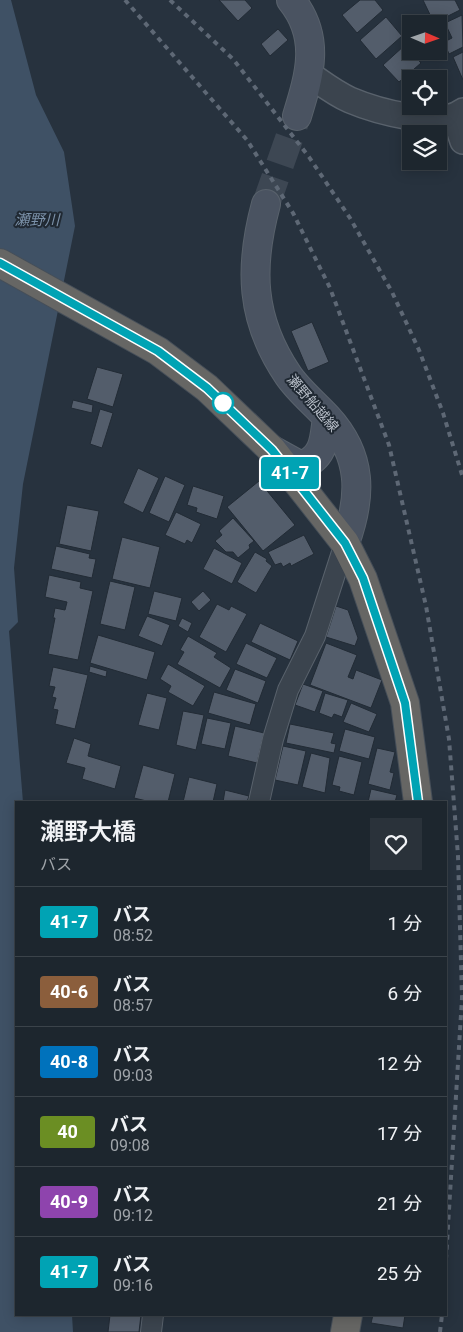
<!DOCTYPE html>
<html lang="ja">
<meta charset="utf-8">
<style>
body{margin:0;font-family:Roboto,"Noto Sans JP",sans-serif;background:#2a323a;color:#f1f3f6;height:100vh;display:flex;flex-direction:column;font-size:19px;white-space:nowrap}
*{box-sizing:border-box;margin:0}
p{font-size:16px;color:#a0a5aa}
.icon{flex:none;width:28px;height:28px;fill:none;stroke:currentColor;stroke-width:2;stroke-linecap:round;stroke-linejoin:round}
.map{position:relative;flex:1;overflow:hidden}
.side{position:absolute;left:15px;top:801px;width:432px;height:515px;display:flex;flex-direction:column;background:#1d262e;border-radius:0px;box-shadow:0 2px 12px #0003,0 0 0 1px #3b434a}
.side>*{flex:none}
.badge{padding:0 10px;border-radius:4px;font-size:18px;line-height:32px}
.needle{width:32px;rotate:92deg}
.fabs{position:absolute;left:402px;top:15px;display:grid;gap:10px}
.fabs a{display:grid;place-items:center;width:45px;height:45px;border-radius:0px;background:#1d262e;box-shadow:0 2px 12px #0003,0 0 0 1px #3b434a;font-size:25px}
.map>.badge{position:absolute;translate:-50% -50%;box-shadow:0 0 0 2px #fff}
.round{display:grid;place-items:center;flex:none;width:52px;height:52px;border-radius:0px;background:#2a323a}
.summary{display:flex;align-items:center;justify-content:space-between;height:85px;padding:0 25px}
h1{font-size:24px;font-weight:600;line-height:38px}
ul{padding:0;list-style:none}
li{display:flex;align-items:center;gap:15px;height:70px;padding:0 25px;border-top:1px solid #3b434a}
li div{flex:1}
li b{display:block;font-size:19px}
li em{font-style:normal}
li .badge{min-width:55px;font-weight:700;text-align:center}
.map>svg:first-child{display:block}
.water{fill:#3f5165}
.building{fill:#535d6b;stroke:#222b35}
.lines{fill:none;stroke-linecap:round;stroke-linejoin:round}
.secondary-tunnel{stroke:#3d4753;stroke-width:28;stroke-dasharray:28 14;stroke-linecap:butt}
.minor-casing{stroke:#59626c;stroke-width:22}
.tertiary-casing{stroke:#59626c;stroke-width:28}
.secondary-casing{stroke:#59626c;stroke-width:30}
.trunk-casing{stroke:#464f59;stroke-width:30}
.minor{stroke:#3b444e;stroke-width:20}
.tertiary{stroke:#3b444e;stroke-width:25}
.secondary{stroke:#4a5361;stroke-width:28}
.trunk{stroke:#666664;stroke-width:28}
.rail{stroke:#5e6875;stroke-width:4;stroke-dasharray:5 5;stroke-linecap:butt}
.line-casing{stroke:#fff;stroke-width:11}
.line{stroke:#00a3b4;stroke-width:8}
.stop-dot{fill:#fff;stroke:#00a3b4;stroke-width:2.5}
.labels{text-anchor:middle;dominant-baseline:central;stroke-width:4;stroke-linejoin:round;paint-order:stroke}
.street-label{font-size:14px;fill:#b8bfc9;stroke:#202933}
.water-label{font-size:15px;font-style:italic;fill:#7b91a9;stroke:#202933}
</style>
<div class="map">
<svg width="463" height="1332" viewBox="0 0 463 1332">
<rect width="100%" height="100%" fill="#27323e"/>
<path class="water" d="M0 0H11L36 95 64 152 75 226 23 484 14 568 18 622 9 631 23 802H16V1315H72L73 1332H0Z"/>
<path class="building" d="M219 0H245L252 8 238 21Z
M360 0H375L383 10 357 33 342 15Z
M423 0H455L460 10 434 23Z
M462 15 463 47 449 54 444 42 452 38 445 23Z
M386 17 402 36 376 59 360 40Z
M278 29 288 40 270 56 261 44Z
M405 45 421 63 399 82 383 65Z
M463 52V80L453 57Z
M312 322 329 362 308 371 291 331Z
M97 367 123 374 113 407 87 399Z
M73 400 93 405 92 413 71 408Z
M100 409 113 413 102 448 90 444Z
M138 468 159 478 143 513 123 503Z
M165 476 185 485 169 522 149 513Z
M259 481 295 525 263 551 227 507Z
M193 486 224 496 217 519 196 512 197 508 187 505Z
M67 505 99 511 91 551 59 544Z
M176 512 201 524 192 543 187 540 185 544 165 535Z
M233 518 254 541 249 545 250 548 238 558 233 552H226L215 541 222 535 219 531Z
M304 535 314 554 291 566 290 563 283 567 281 563 275 565 268 552Z
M122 537 160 547 150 588 112 579Z
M56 546 90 554 89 558 96 559 92 578 51 569Z
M214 548 242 563 232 584 203 569Z
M255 552 267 559 266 561 272 566 256 593 237 582Z
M49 575 81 582 80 588 93 591 78 660 48 654 55 618H53L55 608 65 610 67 602 45 597Z
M110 581 135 587 125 630 100 624Z
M154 591 182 598 176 621 148 614Z
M203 591 211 600 199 611 191 602Z
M217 604 229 610 231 606 247 614 226 652 199 637Z
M336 606 348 610 358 638 355 646 326 637Z
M147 616 170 625 162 646 138 636Z
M182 618 192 623 188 632 178 626Z
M260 623 298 641 290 660 251 642Z
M98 635 155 652 147 680 90 663Z
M188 636 217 653 214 657 231 668 220 688 177 664 184 652 180 650Z
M246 643 277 658 267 678 236 664Z
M326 643 357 655 348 677 353 679 356 670 382 680 371 708 310 685Z
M168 664 205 686 193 706 168 692 171 686 160 679Z
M90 666 107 671 106 677 89 672Z
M53 667 88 675 75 729 55 724 58 710 53 709 56 698 52 697 55 687 49 686Z
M235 669 266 681 258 703 226 690Z
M303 684 323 691 315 712 295 705Z
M214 692 256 704 250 725 208 713Z
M147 693 167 698 159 730 138 725Z
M325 693 348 700 342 717 334 714 332 718 319 713Z
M351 703 377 714 369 732 343 722Z
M183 711 204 715 196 750 176 745Z
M207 718 231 723 225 749 201 744Z
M290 724 334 733 331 743 336 744 334 753 286 743Z
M235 726 264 733 257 763 228 756Z
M345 729 375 737 369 759 339 751Z
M74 738 91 744 88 756 121 766 115 789 82 779 85 768 66 763Z
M283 746 306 751 298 785 275 780Z
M377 748 395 752 390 772 394 773 390 790 368 784Z
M311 753 330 758 325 793 302 787Z
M339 756 362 762 354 795 339 791 340 787 332 785Z
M143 765 175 774 168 802H151L134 798Z
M189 777 217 784 213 802H183Z
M371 789 397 795 395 802H368Z
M225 790 249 796 247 802H223Z
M110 1315H141L139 1332H108Z
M373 1315H405L403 1328 371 1323Z"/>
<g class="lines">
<path class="secondary-tunnel" d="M266 204 297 116"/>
<g class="minor-casing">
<path id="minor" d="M259 802 273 739 288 690 315 636 345 543
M151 1332 153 1315"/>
</g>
<g class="tertiary-casing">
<path id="tertiary" d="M310 75C323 84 336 94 350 100 376 111 440 129 463 111
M455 117 463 141"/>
</g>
<g class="secondary-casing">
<path id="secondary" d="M291 0C321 37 310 74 297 116
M266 204C249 267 250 319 288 375 298 390 314 403 327 417 363 456 362 496 345 543
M272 450 301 466C325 457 324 439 327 417"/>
</g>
<g class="trunk-casing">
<path id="trunk" d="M0 263 158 351 207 388 272 450 345 543 363 579 405 703 418 802
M345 1332 348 1315"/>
</g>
<use href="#minor" class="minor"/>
<use href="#tertiary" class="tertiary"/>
<use href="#secondary" class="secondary"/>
<use href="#trunk" class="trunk"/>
<path class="rail" d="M125 0 247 140 293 213 330 288 389 445 426 606 449 739 458 856 462 998 446 1259
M170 0 233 59 309 157 350 218 392 292 419 350 443 413 463 478
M440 1332 442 1315"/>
</g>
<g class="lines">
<g class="line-casing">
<path id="line" d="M0 263 158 351 207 388 272 450 345 543 363 578 405 703 418 802"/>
</g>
<use href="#line" class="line"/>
</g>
<circle class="stop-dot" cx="223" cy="403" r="10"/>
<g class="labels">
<g class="street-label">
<text transform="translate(313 403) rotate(49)">瀬野船越線</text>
</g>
<g class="water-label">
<text x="37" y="220">瀬野川</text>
</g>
</g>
</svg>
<div class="fabs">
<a><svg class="needle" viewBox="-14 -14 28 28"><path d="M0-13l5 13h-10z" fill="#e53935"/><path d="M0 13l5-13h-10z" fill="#a0a5aa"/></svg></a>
<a><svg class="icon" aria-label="locate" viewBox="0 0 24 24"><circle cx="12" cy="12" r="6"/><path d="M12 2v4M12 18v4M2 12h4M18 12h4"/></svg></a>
<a><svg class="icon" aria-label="layers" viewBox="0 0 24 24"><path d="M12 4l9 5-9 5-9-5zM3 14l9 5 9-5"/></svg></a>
</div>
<b class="badge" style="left:290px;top:473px;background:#00a3b4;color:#fff">41-7</b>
<section class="side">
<div class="summary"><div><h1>瀬野大橋</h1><p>バス</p></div><a class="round"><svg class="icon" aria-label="heart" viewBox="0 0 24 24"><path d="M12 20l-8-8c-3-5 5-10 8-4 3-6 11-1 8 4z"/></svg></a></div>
<ul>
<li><span class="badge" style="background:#00a3b4;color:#fff">41-7</span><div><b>バス</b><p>08:52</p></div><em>1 分</em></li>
<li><span class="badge" style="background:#8b5e3c;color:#fff">40-6</span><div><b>バス</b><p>08:57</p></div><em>6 分</em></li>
<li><span class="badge" style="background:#0072bc;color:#fff">40-8</span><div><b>バス</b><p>09:03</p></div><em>12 分</em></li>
<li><span class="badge" style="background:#6b8e23;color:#fff">40</span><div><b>バス</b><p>09:08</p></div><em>17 分</em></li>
<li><span class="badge" style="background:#8e44ad;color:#fff">40-9</span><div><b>バス</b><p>09:12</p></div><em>21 分</em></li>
<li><span class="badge" style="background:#00a3b4;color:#fff">41-7</span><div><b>バス</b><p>09:16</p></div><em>25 分</em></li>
</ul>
</section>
</div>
